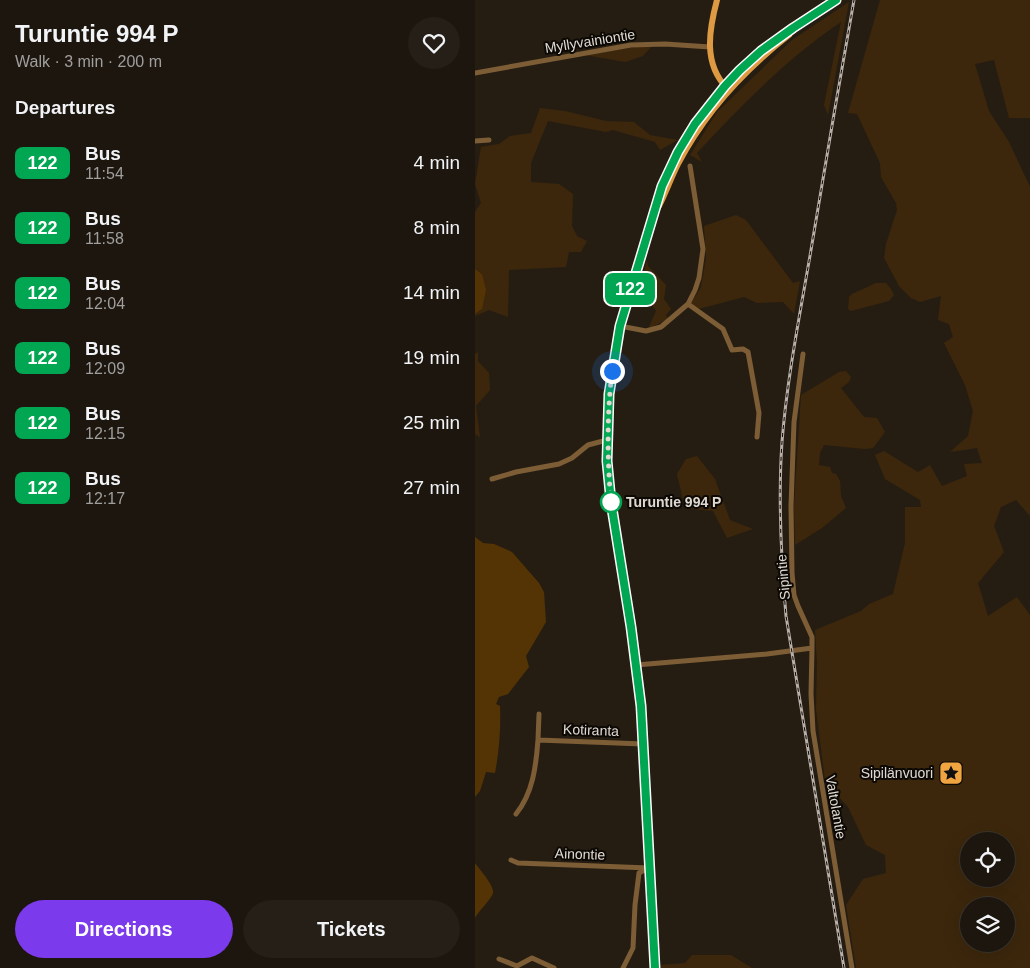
<!DOCTYPE html>
<meta charset="utf-8">
<style>
body{margin:0;font-family:Arial,sans-serif;background:#251f17;color:#f1f3f6;height:100vh;display:flex;flex-direction:column;font-size:19px;white-space:nowrap}
*{box-sizing:border-box;margin:0}
p{font-size:16px;color:#a09f9e}
.icon{flex:none;width:28px;height:28px;fill:none;stroke:currentColor;stroke-width:2;stroke-linecap:round;stroke-linejoin:round}
.map{position:relative;flex:1;overflow:hidden}
.drawer{display:flex;flex-direction:column;background:#1c160e;width:475px}
.drawer>*{flex:none}
.badge{padding:0 10px;border-radius:8px;font-size:18px;line-height:32px}
.buttons{position:absolute;left:485px;top:832px;display:grid;gap:10px}
.buttons a{display:grid;place-items:center;width:55px;height:55px;border-radius:50%;background:#1c160e;box-shadow:0 5px 20px #0002,0 0 0 1px #3a352e;font-size:25px}
.you{position:absolute;width:25px;height:25px;margin:-12px;border:4px solid #fff;border-radius:50%;background:#1a73e8;box-shadow:0 0 0 8px #1a73e833}
.map>.badge{position:absolute;translate:-50% -50%;box-shadow:0 0 0 2px #fff}
h2{padding:0 15px;font-size:19px;line-height:45px}
.round{display:grid;place-items:center;flex:none;width:52px;height:52px;border-radius:26px;background:#251f17}
.headline{display:flex;align-items:center;justify-content:space-between;height:85px;padding:0 15px}
h1{font-size:24px;font-weight:800;line-height:38px}
.action{display:flex;gap:10px;margin-top:auto;padding:10px 15px}
.action a{flex:1;height:58px;border-radius:30px;background:#7c3aed;color:#fff;font-size:20px;font-weight:800;line-height:58px;text-align:center}
.action a+a{background:#251f17;color:#f1f3f6}
ul{padding:0;list-style:none}
li{display:flex;align-items:center;gap:15px;height:65px;padding:0 15px}
li div{flex:1}
li b{display:block;font-size:19px}
li em{font-style:normal}
li .badge{min-width:55px;font-weight:700;text-align:center}
main{display:flex;flex:1;min-height:0}
.map>svg:first-child{display:block}
.green{fill:#3c270c;fill-rule:evenodd}
.water{fill:#543404}
.lines{fill:none;stroke-linecap:round;stroke-linejoin:round}
.minor{stroke:#7d5d36;stroke-width:5}
.major{stroke:#dd9a43;stroke-width:6}
.rail-casing{stroke:#b8b0a8;stroke-width:3}
.rail{stroke:#0c0804;stroke-width:1;stroke-dasharray:4;stroke-linecap:butt}
.line-casing{stroke:#fff;stroke-width:11}
.line{stroke:#00a651;stroke-width:8}
.walk{stroke:#e0d9d2;stroke-width:5;stroke-dasharray:0 9}
.stop-dot{fill:#fff;stroke:#00a651;stroke-width:2.5}
.labels{text-anchor:middle;dominant-baseline:central;stroke-width:4;stroke-linejoin:round;paint-order:stroke}
.street-label{font-size:14px;fill:#e0d9d2;stroke:#0c0804}
.stop-label{font-size:14px;font-weight:bold;fill:#e0d9d2;stroke:#0c0804;text-anchor:start}
.poi-label{font-size:14px;fill:#e0d9d2;stroke:#0c0804;text-anchor:end}
</style>
<main>
<section class="drawer">
<div class="headline"><div><h1>Turuntie 994 P</h1><p>Walk · 3 min · 200 m</p></div><a class="round"><svg class="icon" aria-label="heart" viewBox="0 0 24 24"><path d="M12 20l-8-8c-3-5 5-10 8-4 3-6 11-1 8 4z"/></svg></a></div>
<h2>Departures</h2>
<ul>
<li><span class="badge" style="background:#00a651;color:#fff">122</span><div><b>Bus</b><p>11:54</p></div><em>4 min</em></li>
<li><span class="badge" style="background:#00a651;color:#fff">122</span><div><b>Bus</b><p>11:58</p></div><em>8 min</em></li>
<li><span class="badge" style="background:#00a651;color:#fff">122</span><div><b>Bus</b><p>12:04</p></div><em>14 min</em></li>
<li><span class="badge" style="background:#00a651;color:#fff">122</span><div><b>Bus</b><p>12:09</p></div><em>19 min</em></li>
<li><span class="badge" style="background:#00a651;color:#fff">122</span><div><b>Bus</b><p>12:15</p></div><em>25 min</em></li>
<li><span class="badge" style="background:#00a651;color:#fff">122</span><div><b>Bus</b><p>12:17</p></div><em>27 min</em></li>
</ul>
<div class="action"><a>Directions</a><a>Tickets</a></div>
</section>
<div class="map">
<svg width="555" height="968" viewBox="0 0 555 968">
<rect width="100%" height="100%" fill="#261d12"/>
<path class="green" d="M405 0H555V118H534L519 60 500 64 514 111 534 142 555 187V516L541 500 526 507 519 526 529 552 503 583 513 616 542 597 555 615V968H381L371 905 388 879 411 873 410 855 391 845 373 807 350 781 341 709 342 662 340 630 386 611 394 604 418 594 430 543V507H446L445 500 410 479 400 455 409 451 443 472 455 465 467 486 492 476 489 464 507 463 502 448 475 452 493 436 498 411 490 385 469 343 478 337 474 324 463 320 466 296 445 302 436 298 424 286 409 258 411 244 422 210 421 203 406 177 405 163 382 114 373 113ZM494 841H531V879H494ZM494 906H531V944H494Z
M374 2 353 115 349 105 366 22C312 58 266 106 222 153L227 162 215 155 242 112 317 40Z
M161 47H176L168 56 150 62 110 55Z
M65 108 90 111 131 121 159 122 175 135 203 140 185 150 180 142 138 130 131 132 73 121 56 163V182L84 184 98 194 97 226 102 236 112 241 106 252H94L91 267 34 270 33 317 14 310 0 316V314L7 309V274L0 269V212L6 203 0 184 6 147 24 144 35 136 56 133Z
M261 215 271 220 318 283 325 281 319 314 308 302 282 303 269 297 220 310 213 308 226 287 231 258 229 226Z
M172 260 173 266 191 285 189 299 196 309 191 315 193 319 173 329 181 311 170 294 174 291 164 288Z
M401 283H411L416 289 419 295 414 301 376 311 373 309 374 297 377 294Z
M3 352V361L14 373 15 390 1 406 5 437 0 434V354Z
M371 371 376 377 374 382 366 388 389 417 402 418 410 432 398 448 390 449 349 445 345 453 344 465 355 467 357 473 361 474 365 481 366 496 371 508 347 528 320 545 319 506 326 395 364 372Z
M222 456 240 479 255 520 278 529 252 538 238 511 210 508 202 474 211 459Z
M217 955H256L277 968H186V965L210 963Z"/>
<path class="water" d="M0 269 7 274 11 290 7 309 0 314Z
M0 537 8 543 19 544 37 552 64 583 69 592 71 622 51 656 54 667 33 694 24 697 21 704 25 706C26 728 24 752 20 773L11 772 5 791 0 797Z
M0 863C4 869 20 886 18 893 17 898 4 911 0 918Z"/>
<g class="lines">
<path class="minor" d="M0 73 156 45 190 44 235 47
M0 141 14 140
M213 304 248 329 257 350 268 349 273 352 284 413 282 437
M145 326 171 331 186 327 213 304 220 290 224 278 228 249 215 166
M17 479 41 472 84 464 97 458 113 445 132 440
M337 648 336 694 338 731 377 968
M161 665 292 654 337 648V637L323 606 319 595 317 573 316 506 319 422 328 354
M63 740 64 714
M41 814C58 793 61 766 63 740L168 744
M36 860 43 863 174 868
M24 959 42 966 57 958 79 968
M148 968 158 948 160 905 164 873 171 869"/>
<path class="major" d="M242 0C234 30 228 64 252 88
M184 206C191 192 196 178 203 164 230 112 268 71 314 35
M180 968 166 706 156 627 136 502 132 461 134 394 145 326 187 186 203 152 220 124 250 86 286 51 318 27 361 0"/>
<g class="rail-casing">
<path id="rail" d="M369 968 311 616C306 558 303 499 307 442 312 378 325 314 336 250 350 167 364 83 379 0"/>
</g>
<use href="#rail" class="rail"/>
</g>
<g class="lines">
<g class="line-casing">
<path id="line" d="M180 968 166 706 156 627 136 502 132 461 134 394 145 326 187 186 203 152 220 124 250 86 265 70 286 51 318 28 361 0"/>
</g>
<use href="#line" class="line"/>
<path class="walk" d="M136 502C132 458 132 415 137 371"/>
</g>
<defs>
<g id="sight-square" transform="scale(1.25)"><rect x="-9" y="-9" width="18" height="18" rx="4" fill="#f1a540" stroke="#0c0804"/><path d="M0-6L1.8-2.2L6-1.7L2.9 1.2L3.7 5.4L0 3.3L-3.7 5.4L-2.9 1.2L-6-1.7L-1.8-2.2Z" fill="#111"/></g>
</defs>
<g fill-rule="evenodd">
<use href="#sight-square" x="476" y="773"/>
</g>
<circle class="stop-dot" cx="136" cy="502" r="10"/>
<g class="labels">
<g class="street-label">
<text transform="translate(115 41) rotate(-9)">Myllyvainiontie</text>
<text transform="translate(308 577) rotate(-95)">Sipintie</text>
<text transform="translate(116 730) rotate(2)">Kotiranta</text>
<text transform="translate(361 807) rotate(80)">Valtolantie</text>
<text transform="translate(105 854) rotate(2)">Ainontie</text>
</g>
<g class="stop-label">
<text x="151" y="502">Turuntie 994 P</text>
</g>
<g class="poi-label">
<text x="458" y="773">Sipilänvuori</text>
</g>
</g>
</svg>
<div class="buttons">
<a><svg class="icon" aria-label="locate" viewBox="0 0 24 24"><circle cx="12" cy="12" r="6"/><path d="M12 2v4M12 18v4M2 12h4M18 12h4"/></svg></a>
<a><svg class="icon" aria-label="layers" viewBox="0 0 24 24"><path d="M12 4l9 5-9 5-9-5zM3 14l9 5 9-5"/></svg></a>
</div>
<div class="you" style="left:137px;top:371px"></div>
<b class="badge" style="left:155px;top:289px;background:#00a651;color:#fff">122</b>
</div>
</main>
